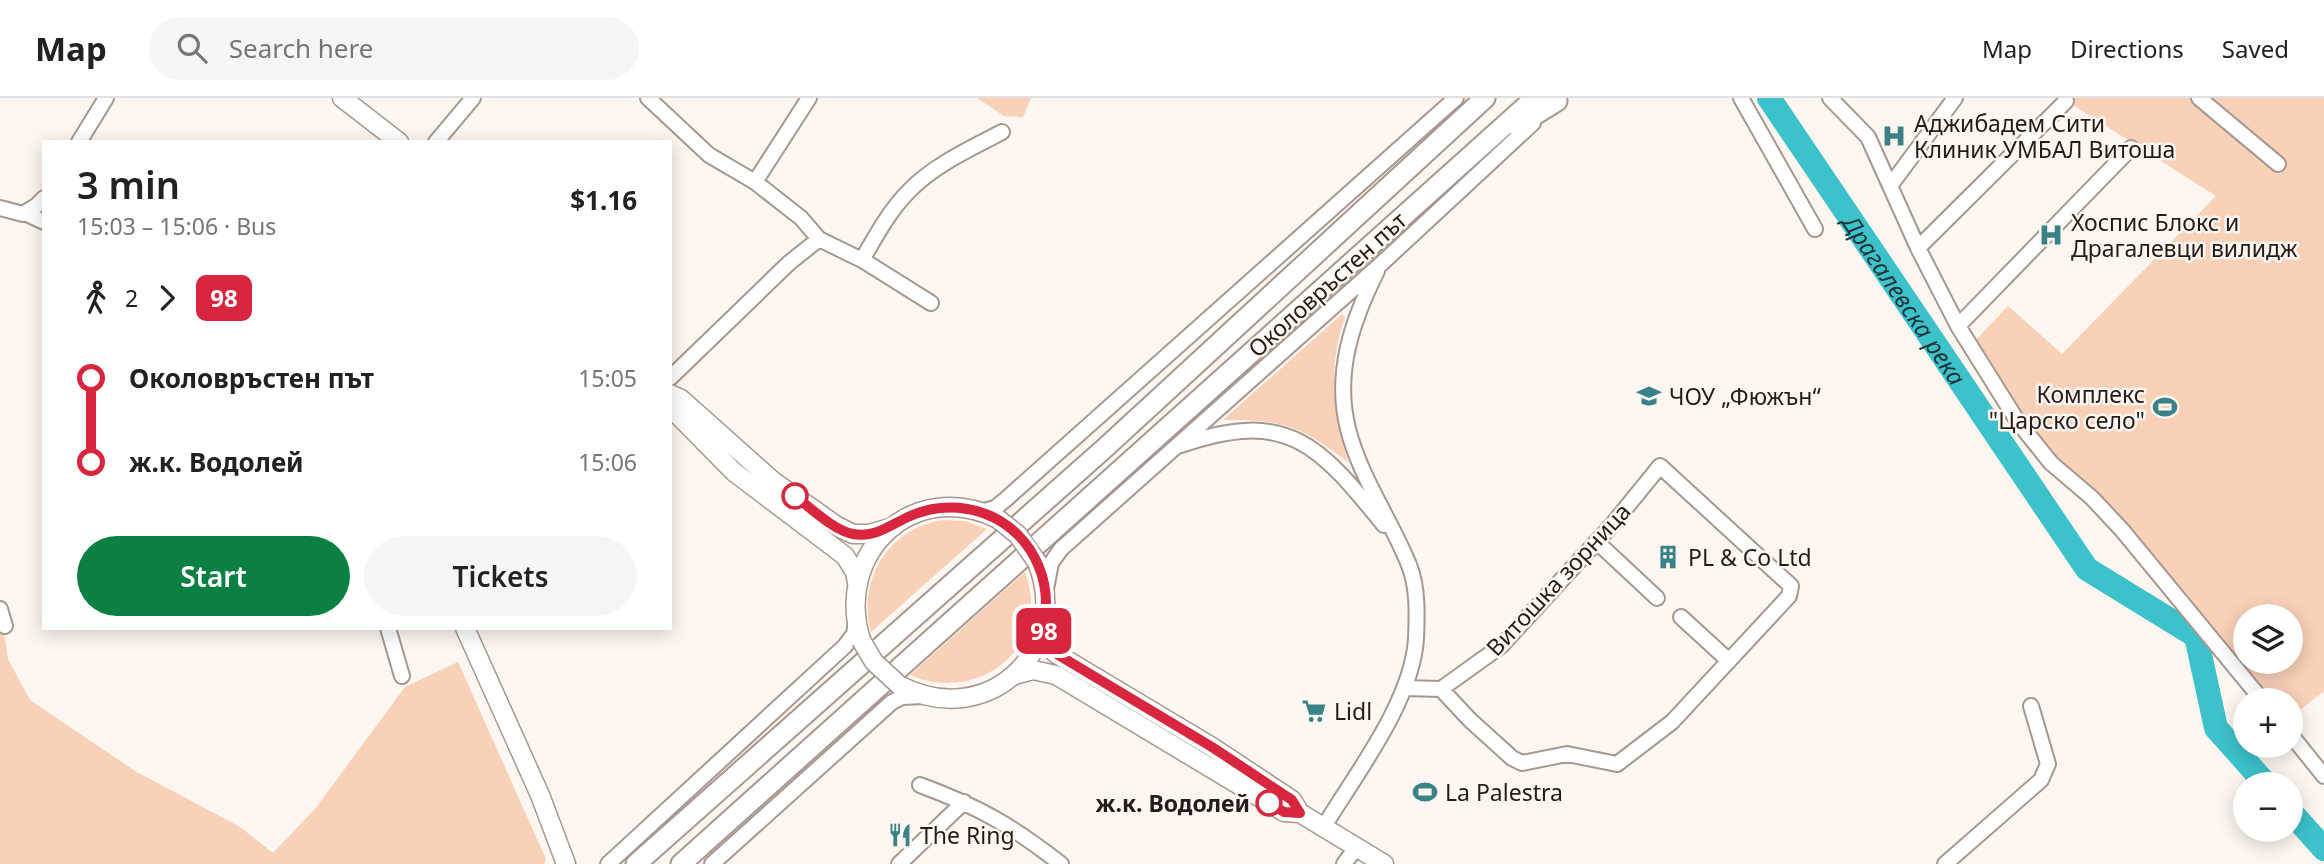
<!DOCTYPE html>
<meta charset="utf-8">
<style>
body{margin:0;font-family:"Noto Sans",sans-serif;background:#f6f6f6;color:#222;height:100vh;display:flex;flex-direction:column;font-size:26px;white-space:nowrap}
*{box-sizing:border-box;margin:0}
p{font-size:23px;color:#767676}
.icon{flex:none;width:38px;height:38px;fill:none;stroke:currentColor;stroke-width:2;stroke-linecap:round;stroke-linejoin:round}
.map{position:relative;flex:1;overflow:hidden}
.sheet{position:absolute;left:42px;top:42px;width:630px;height:490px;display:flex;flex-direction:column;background:#fff;border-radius:0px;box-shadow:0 4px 18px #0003}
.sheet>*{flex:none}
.badge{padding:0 14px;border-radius:10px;font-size:24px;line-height:46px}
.tools{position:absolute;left:2233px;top:506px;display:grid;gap:14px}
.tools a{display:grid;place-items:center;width:70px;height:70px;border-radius:50%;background:#fff;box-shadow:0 4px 18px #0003;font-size:35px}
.map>.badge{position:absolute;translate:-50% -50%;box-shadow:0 0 0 4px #fff}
.legs{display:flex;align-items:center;gap:10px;height:77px;padding:0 35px;font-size:23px}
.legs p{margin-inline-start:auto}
.overview{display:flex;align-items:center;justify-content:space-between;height:119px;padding:0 35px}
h1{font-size:38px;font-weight:600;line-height:52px}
.primary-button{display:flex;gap:14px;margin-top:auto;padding:14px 35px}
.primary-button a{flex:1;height:80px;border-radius:42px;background:#0b8043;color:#fff;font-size:28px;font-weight:600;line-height:80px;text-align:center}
.primary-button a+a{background:#f6f6f6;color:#222}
ul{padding:0 35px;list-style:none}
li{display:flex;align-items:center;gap:24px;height:84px;font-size:26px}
li i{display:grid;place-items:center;width:10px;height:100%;margin:0 9px;background:currentColor}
li i::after{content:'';width:18px;height:18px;margin:-9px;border:5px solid;border-radius:50%;background:#fff}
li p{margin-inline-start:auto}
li:first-child i{background:linear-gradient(#0000 50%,currentColor 0)}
li:last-child i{background:linear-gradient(currentColor 50%,#0000 0)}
header{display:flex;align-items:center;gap:42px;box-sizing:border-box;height:98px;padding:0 35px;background:#fff;border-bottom:2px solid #e0e0e0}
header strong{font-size:33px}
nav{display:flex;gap:38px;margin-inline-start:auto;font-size:24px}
.search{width:490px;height:63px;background:#f6f6f6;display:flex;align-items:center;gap:18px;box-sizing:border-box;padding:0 24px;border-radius:38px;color:#767676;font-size:26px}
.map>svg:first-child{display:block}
.green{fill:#f9d1b8;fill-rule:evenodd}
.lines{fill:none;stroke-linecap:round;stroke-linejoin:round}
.river{stroke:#3dc2cb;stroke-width:24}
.minor-casing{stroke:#a59890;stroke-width:18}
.major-casing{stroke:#a59890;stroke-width:21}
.highway-casing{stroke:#a59890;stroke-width:23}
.minor{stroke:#fff;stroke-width:14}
.major{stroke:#fff;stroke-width:18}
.highway{stroke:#fff;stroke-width:19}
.major-bridge-casing{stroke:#a59890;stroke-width:21;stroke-linecap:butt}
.major-bridge{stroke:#fff;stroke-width:18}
.line-1-casing{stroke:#fff;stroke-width:16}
.line-1{stroke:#d7263d;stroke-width:10}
.stop-1-dot{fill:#fff;stroke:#d7263d;stroke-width:3.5}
.labels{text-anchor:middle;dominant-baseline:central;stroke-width:5;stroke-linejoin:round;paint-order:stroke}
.poi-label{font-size:23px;fill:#221d1a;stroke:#fef6f0;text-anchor:start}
.street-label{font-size:23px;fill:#221d1a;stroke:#fef6f0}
.stop-label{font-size:23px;font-weight:bold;fill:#221d1a;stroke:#fef6f0;text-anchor:end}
.water-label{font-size:24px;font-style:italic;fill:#1d3335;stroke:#fef6f0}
</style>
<header>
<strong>Map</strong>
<div class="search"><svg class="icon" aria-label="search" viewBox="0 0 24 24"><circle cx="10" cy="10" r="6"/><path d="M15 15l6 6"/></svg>Search here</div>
<nav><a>Map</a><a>Directions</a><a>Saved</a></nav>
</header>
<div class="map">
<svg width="2324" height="766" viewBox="0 0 2324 766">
<rect width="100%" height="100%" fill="#fef6f0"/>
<path class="green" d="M977 0H1031L1023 19 1004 18Z
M2062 0H2324V593L2291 619V602H2262L2122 432 2051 365 1970 248 2008 208 2062 256 2216 98ZM2245 518H2291V564H2245Z
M1342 216 1345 219C1327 274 1334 310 1348 364 1300 328 1284 321 1223 322Z
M942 422 965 423 987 431 871 534C857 482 888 431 942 422Z
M1025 474C1053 548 979 607 910 577Z
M0 511 8 561 30 602 135 673 240 729 273 755 315 711 405 589 458 564 546 761 544 766H0Z"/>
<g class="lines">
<g class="river">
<path id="s1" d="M1769 0 2087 471 2196 538 2216 630 2266 686"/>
<path d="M2291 714 2324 751"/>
</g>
<g class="minor-casing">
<path id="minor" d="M648 0 709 57 755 84 801 120 819 141 864 163 931 205
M1741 0 1815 131
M1830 0 1868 39 1918 150 1958 228 2018 324 2051 365 2092 400 2122 432 2262 602
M2199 0 2278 66
M79 44 106 0
M436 44 473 0
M755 84 809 0
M1890 88 1955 0
M0 110 23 116 36 108 44 100
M25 115 44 124
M1918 150 2066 3
M862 162C876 138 889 113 909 93 934 67 970 51 1002 34
M1958 228 2131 50
M670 280 789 165 819 141
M1181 347C1288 310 1319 347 1384 427
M1660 368 1791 488 1789 498 1672 624 1617 666 1567 656 1522 665 1512 660 1470 622 1441 591 1501 548 1612 427Z
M980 414 995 410 1005 402 1456 0
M1597 444 1657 500
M1046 491 1051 465 1061 451 1381 166 1533 25
M0 511 5 528
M1681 519 1729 563
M388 530 402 578
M1405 590 1441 591
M2291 637 2324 678
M920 687C979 709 1011 727 1061 766
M1323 730C1355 677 1412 604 1416 541 1417 517 1418 489 1409 467 1391 422 1360 379 1348 331 1334 275 1352 223 1377 173
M608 766 845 548 854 536 856 523
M712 766 892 604 902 599 923 598
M899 766 964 704
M1344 766 1356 750
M1945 766 2041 682 2048 666 2031 608"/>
</g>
<g class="major-casing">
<path id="major" d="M342 0 399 44
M670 296 681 301 773 383 837 428 853 436H869L893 429
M670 309 734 374 845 458 855 474 857 485
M465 530 540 697 566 766
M1043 530 1055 555 1212 649 1292 702 1300 715 1384 766
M861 542C834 455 913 379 998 421
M1014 577 1033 572 1056 577 1284 714 1300 715
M899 587C985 633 1073 555 1037 464"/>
</g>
<g class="highway-casing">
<path id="highway" d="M1517 28 1557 3
M636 766 1106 349 1485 0
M681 766 1535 0"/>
</g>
<use href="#minor" class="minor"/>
<use href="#major" class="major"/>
<use href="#highway" class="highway"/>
<g class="major-bridge-casing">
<path id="major-bridge" d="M998 421 1018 437 1037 464
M861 542 874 564 899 587"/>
</g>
<use href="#major-bridge" class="major-bridge"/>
</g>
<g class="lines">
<g class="line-1-casing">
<path id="line-1" d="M795 398C811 410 833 432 853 436 875 440 890 427 908 419 945 402 989 408 1018 437 1036 455 1046 480 1046 505 1046 525 1041 538 1055 555L1212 649 1292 702 1300 715 1284 714 1269 705"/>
</g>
<use href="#line-1" class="line-1"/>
</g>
<defs>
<g id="hospital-bare" transform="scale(1.89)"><path d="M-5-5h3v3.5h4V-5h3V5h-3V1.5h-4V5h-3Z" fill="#398287" stroke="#fef6f0" stroke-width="2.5" paint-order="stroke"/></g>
<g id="school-bare" transform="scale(1.89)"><path d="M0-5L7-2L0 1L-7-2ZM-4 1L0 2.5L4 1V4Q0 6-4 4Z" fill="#398287" stroke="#fef6f0" stroke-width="2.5" paint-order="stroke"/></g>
<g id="stadium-bare" transform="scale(1.89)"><path d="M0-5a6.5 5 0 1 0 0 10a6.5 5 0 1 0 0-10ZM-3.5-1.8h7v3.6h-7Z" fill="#398287" stroke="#fef6f0" stroke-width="2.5" paint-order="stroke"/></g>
<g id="building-bare" transform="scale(1.89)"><path d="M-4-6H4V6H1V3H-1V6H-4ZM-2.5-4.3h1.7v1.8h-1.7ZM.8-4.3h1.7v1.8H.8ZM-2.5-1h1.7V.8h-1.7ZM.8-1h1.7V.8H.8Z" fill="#398287" stroke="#fef6f0" stroke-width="2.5" paint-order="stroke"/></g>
<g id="supermarket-bare" transform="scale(1.89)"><path d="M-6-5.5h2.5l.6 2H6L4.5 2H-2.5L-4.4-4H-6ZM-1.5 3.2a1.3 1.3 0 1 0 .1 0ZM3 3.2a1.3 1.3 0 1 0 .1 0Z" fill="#398287" stroke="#fef6f0" stroke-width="2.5" paint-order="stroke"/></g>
<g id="restaurant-bare" transform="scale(1.89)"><path d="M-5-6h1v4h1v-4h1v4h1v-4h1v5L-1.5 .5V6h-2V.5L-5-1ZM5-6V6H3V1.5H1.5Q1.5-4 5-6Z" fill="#398287" stroke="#fef6f0" stroke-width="2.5" paint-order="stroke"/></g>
</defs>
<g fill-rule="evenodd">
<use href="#hospital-bare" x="1894" y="38"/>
<use href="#hospital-bare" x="2051" y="137"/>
<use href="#school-bare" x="1649" y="298"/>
<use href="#stadium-bare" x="2165" y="309"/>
<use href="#building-bare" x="1668" y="459"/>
<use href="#supermarket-bare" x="1314" y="613"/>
<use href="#stadium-bare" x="1425" y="694"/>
<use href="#restaurant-bare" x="900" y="737"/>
</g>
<g class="stop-1-dot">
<circle cx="795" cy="398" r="12"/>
<circle cx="1269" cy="705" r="12"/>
</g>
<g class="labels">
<g class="poi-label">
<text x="1914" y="25">Аджибадем Сити<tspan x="1914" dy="26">Клиник УМБАЛ Витоша</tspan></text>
<text x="2071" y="124">Хоспис Блокс и<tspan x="2071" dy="26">Драгалевци вилидж</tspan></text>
<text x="2145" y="296" text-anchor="end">Комплекс<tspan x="2145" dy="26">"Царско село"</tspan></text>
<text x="1669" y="298">ЧОУ „Фюжън“</text>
<text x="1688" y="459">PL &amp; Co Ltd</text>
<text x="1334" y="613">Lidl</text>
<text x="1445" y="694">La Palestra</text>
<text x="920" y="737">The Ring</text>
</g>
<g class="street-label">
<text transform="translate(1327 186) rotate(-42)">Околовръстен път</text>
<text transform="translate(1558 481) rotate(-47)">Витошка зорница</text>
</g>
<g class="stop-label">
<text x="1250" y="705">ж.к. Водолей</text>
</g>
<g class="water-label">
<text stroke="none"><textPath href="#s1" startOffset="243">Драгалевска река</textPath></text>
</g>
</g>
</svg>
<div class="tools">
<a><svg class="icon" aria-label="layers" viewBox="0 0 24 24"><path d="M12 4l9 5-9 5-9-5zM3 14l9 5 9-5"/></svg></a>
<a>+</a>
<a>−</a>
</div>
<b class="badge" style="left:1044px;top:533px;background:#d7263d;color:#fff">98</b>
<section class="sheet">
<div class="overview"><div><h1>3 min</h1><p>15:03 – 15:06 · Bus</p></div><b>$1.16</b></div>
<div class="legs"><svg class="icon" aria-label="walk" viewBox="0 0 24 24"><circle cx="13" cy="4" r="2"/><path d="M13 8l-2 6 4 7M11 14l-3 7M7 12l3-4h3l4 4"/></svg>2<svg class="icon" aria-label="forward" viewBox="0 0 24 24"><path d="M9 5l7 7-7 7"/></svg><b class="badge" style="background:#d7263d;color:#fff">98</b></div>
<ul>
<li><i style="color:#d7263d"></i><b>Околовръстен път</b><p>15:05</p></li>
<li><i style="color:#d7263d"></i><b>ж.к. Водолей</b><p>15:06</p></li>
</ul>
<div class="primary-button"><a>Start</a><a>Tickets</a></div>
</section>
</div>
